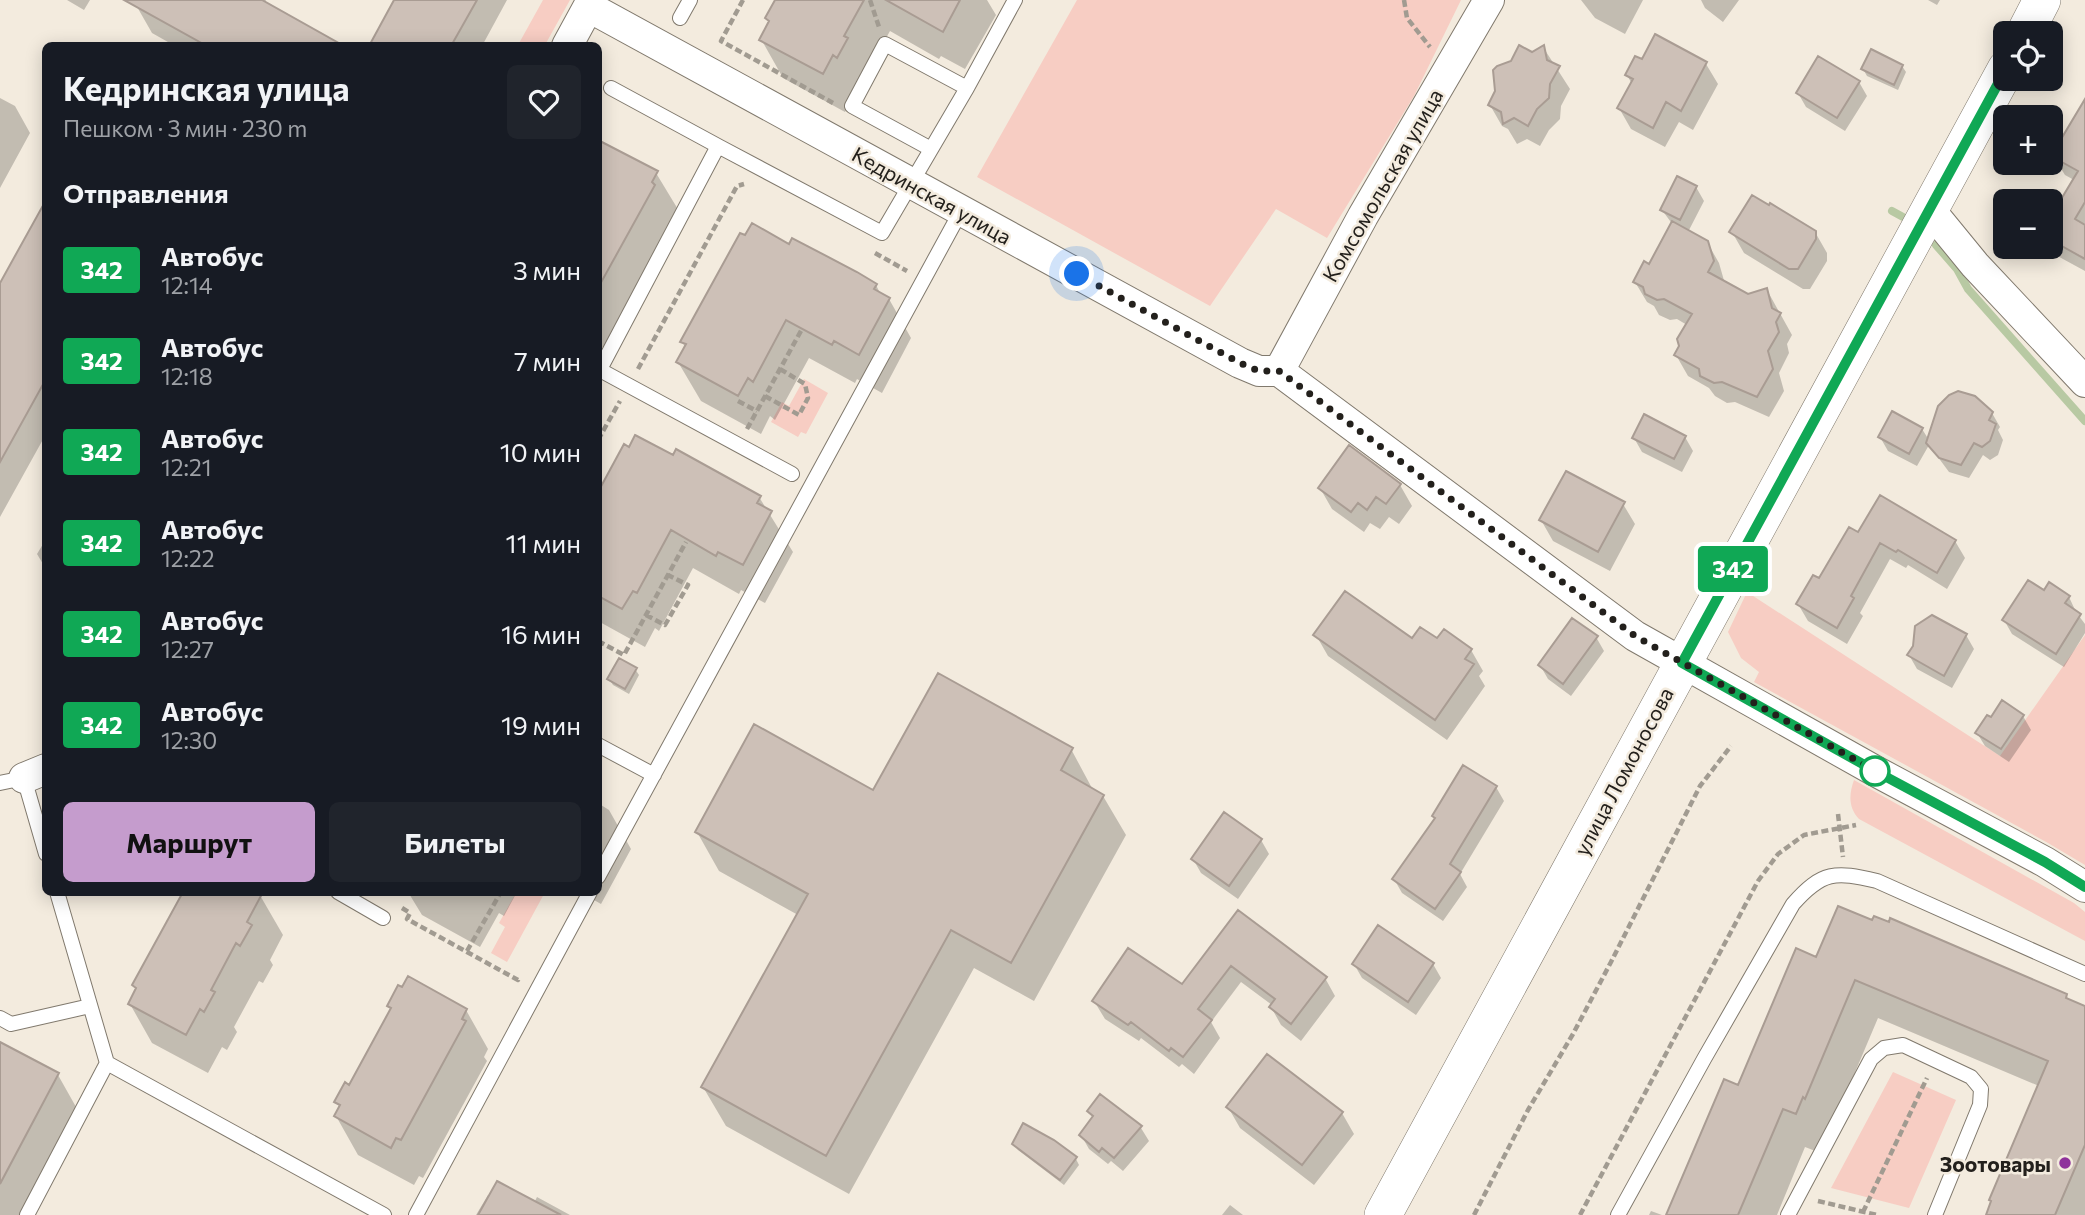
<!DOCTYPE html>
<html lang="ru">
<meta charset="utf-8">
<style>
body{margin:0;font-family:Commissioner,sans-serif;background:#20242c;color:#f1f3f6;height:100vh;display:flex;flex-direction:column;font-size:26px;white-space:nowrap}
*{box-sizing:border-box;margin:0}
p{font-size:23px;color:#9ea1a6}
.icon{flex:none;width:38px;height:38px;fill:none;stroke:currentColor;stroke-width:2;stroke-linecap:round;stroke-linejoin:round}
.map{position:relative;flex:1;overflow:hidden}
.drawer{position:absolute;left:42px;top:42px;width:560px;height:854px;display:flex;flex-direction:column;background:#171b24;border-radius:10px;box-shadow:0 4px 18px #0003}
.drawer>*{flex:none}
.badge{padding:0 14px;border-radius:5px;font-size:24px;line-height:46px}
.controls{position:absolute;left:1993px;top:21px;display:grid;gap:14px}
.controls a{display:grid;place-items:center;width:70px;height:70px;border-radius:10px;background:#171b24;box-shadow:0 4px 18px #0003;font-size:35px}
.you{position:absolute;width:35px;height:35px;margin:-18px;border:5px solid #fff;border-radius:50%;background:#1a73e8;box-shadow:0 0 0 10px #1a73e833}
.map>.badge{position:absolute;translate:-50% -50%;box-shadow:0 0 0 4px #fff}
h2{padding:0 21px;font-size:26px;line-height:63px}
.round{display:grid;place-items:center;flex:none;width:74px;height:74px;border-radius:10px;background:#20242c}
.head{display:flex;align-items:center;justify-content:space-between;height:119px;padding:0 21px}
h1{font-size:33px;font-weight:700;line-height:52px}
.primary-button{display:flex;gap:14px;margin-top:auto;padding:14px 21px}
.primary-button a{flex:1;height:80px;border-radius:10px;background:#c59ccd;color:#111;font-size:28px;font-weight:700;line-height:80px;text-align:center}
.primary-button a+a{background:#20242c;color:#f1f3f6}
ul{padding:0;list-style:none}
li{display:flex;align-items:center;gap:21px;height:91px;padding:0 21px}
li div{flex:1}
li b{display:block;font-size:26px}
li em{font-style:normal}
li .badge{min-width:77px;font-weight:700;text-align:center}
.map>svg:first-child{display:block}
.green{fill:#f7cdc3}
.shadow{fill:#0003}
.lines{fill:none;stroke-linecap:round;stroke-linejoin:round}
.stream{stroke:#b8c9a3;stroke-width:8}
.building{fill:#cdc0b7;stroke:#a99c93;stroke-width:2}
.service-casing{stroke:#80796d;stroke-width:16}
.minor-casing{stroke:#80796d;stroke-width:32}
.tertiary-casing{stroke:#80796d;stroke-width:38}
.path{stroke:#a19b91;stroke-width:4.5;stroke-dasharray:7 3.5;stroke-linecap:butt}
.service{stroke:#fff;stroke-width:14}
.minor{stroke:#fff;stroke-width:30}
.tertiary{stroke:#fff;stroke-width:37}
.line-casing{stroke:#fff;stroke-width:16}
.line{stroke:#10a855;stroke-width:10}
.walk{stroke:#23201c;stroke-width:7;stroke-dasharray:0 12.6}
.stop-dot{fill:#fff;stroke:#10a855;stroke-width:3.5}
.poi-dot{fill:#8f319b;stroke:#f3ebde;stroke-width:2.5}
.labels{text-anchor:middle;dominant-baseline:central;stroke-width:5;stroke-linejoin:round;paint-order:stroke}
.street-label{font-size:21px;fill:#23201c;stroke:#f3ebde}
.poi-label{font-size:21px;font-weight:bold;fill:#23201c;stroke:#f3ebde;text-anchor:end}
</style>
<div class="map">
<svg width="2085" height="1215" viewBox="0 0 2085 1215">
<rect width="100%" height="100%" fill="#f3ebde"/>
<path class="green" d="M543 0H570L545 45H518Z
M1077 0H1461L1414 96 1327 238 1276 209 1210 306 977 177Z
M804 379 828 393 806 434 801 432 798 437 771 422 782 402 789 406Z
M1747 592 2000 756 2085 635V865L2048 843 1754 682 1759 672 1741 658 1728 632Z
M1854 780 2074 903 2085 912V941L1859 819C1848 807 1849 794 1854 780Z
M541 892 544 894 507 962 491 953 505 927 499 923 516 893Z
M1893 1072 1956 1100 1909 1208 1831 1188Z"/>
<path class="shadow" d="M67 0H90L84 10Z
M139 0H266L264 4 341 46H175L152 33 136 5Z
M396 0H507L482 46H371Z
M777 0H987L996 15 965 69 941 56 939 59 890 31 845 112 783 78 761 39 770 23 767 18Z
M1581 0H1643L1625 34 1595 18Z
M1701 0H1739L1723 22 1705 8Z
M1928 0H1940L1937 5Z
M1543 47 1570 89 1561 106 1560 119 1549 130 1540 146 1527 139 1517 144 1508 129 1502 126 1490 105 1532 54Z
M1642 62 1706 64 1718 84 1693 130 1679 122 1665 147 1631 129 1619 108 1632 84 1627 75Z
M1902 66 1906 72 1898 90 1867 76 1863 69Z
M1859 82 1867 96 1845 131 1806 107 1798 93Z
M0 98 15 106 30 133 0 188Z
M2085 101V271L2041 247H2051V208L2056 211 2074 180 2065 175 2053 156Z
M598 144 656 173 679 211 604 348 598 345Z
M1696 187 1704 201 1688 232 1707 242 1719 263 1725 284 1748 296 1767 290 1792 335 1787 344 1789 353 1779 373 1784 391 1769 417 1735 402 1727 403 1715 396 1709 388 1688 376 1676 355 1687 325 1677 319 1670 320 1659 315 1654 306 1647 302 1635 282 1649 266 1673 225 1662 210Z
M46 204V434L0 517V287Z
M1732 232H1815L1827 253V261L1810 289H1803L1744 253Z
M790 246 876 285 881 295 889 299 911 338 882 393 857 379 855 383 809 358 775 420 770 416 761 434 701 401 678 362 686 348 682 342Z
M1992 413 2000 427 1998 430 2003 440 1998 455 1990 460 1983 455 1969 478 1949 472 1929 445 1917 466 1888 451 1880 437 1922 429 1929 440Z
M1685 437 1693 451 1682 472 1642 452 1634 438Z
M1400 485 1412 506 1399 524 1389 517 1380 529 1370 523 1364 532 1332 509 1320 488Z
M598 494 759 497 793 552 765 603 741 590 739 594 693 568 659 631 655 628 645 647 598 621Z
M1623 504 1635 524 1610 571 1553 541 1541 520Z
M1858 534 1955 541 1965 558 1947 589 1908 565 1906 568 1890 559 1860 613 1863 616 1847 644 1808 621 1798 604Z
M46 539V569L37 554Z
M2045 593 2069 597 2076 612 2085 624V633L2064 667 2012 634 2004 620Z
M1316 635 1437 641 1471 650 1483 671 1479 676 1485 686 1447 740 1328 656Z
M1966 635 1974 649 1952 688 1917 669 1909 655Z
M1596 637 1604 651 1571 696 1548 679 1540 665Z
M635 669 639 675 629 694 613 685 609 679Z
M2023 716 2031 730 2009 762 1985 746 1977 733 1992 719Z
M1071 749 1093 790 1103 796 1126 835 1034 1001 974 968 849 1194 726 1126 703 1087 798 915 719 871 697 832Z
M1496 787 1504 801 1460 874 1467 887 1443 921 1402 893 1394 879Z
M598 801 601 805 609 810 631 849 601 904 580 892H598Z
M1261 840 1269 854 1238 899 1201 873 1193 859Z
M253 892 261 897 283 935 270 960 273 965 263 983 259 981 234 1027 237 1032 227 1050 222 1047 208 1073 152 1043 130 1004 137 991 134 985Z
M408 892H517L504 916 499 913 480 947 422 915Z
M1239 913 1325 978 1335 996 1301 1041 1281 1025 1271 1007 1272 1005 1241 982 1211 1022 1220 1038 1194 1074 1182 1064 1179 1067 1141 1038 1139 1041 1105 1019 1094 1001 1183 986Z
M1817 959 2066 995 2069 1001 2085 1012V1215H1987L2039 1086 1878 1018 1828 1136 1818 1152 1805 1147 1777 1215H1668L1739 1087Z
M1354 964H1433L1441 978 1416 1015 1362 978Z
M389 1006 466 1010 488 1049 484 1057 487 1061 423 1178 419 1176 414 1185 358 1155 336 1116 340 1108 336 1102 349 1087 391 1011Z
M0 1044 58 1075 80 1114 26 1215H0Z
M1101 1096 1141 1128 1149 1141 1123 1171 1111 1161 1108 1164 1089 1149 1081 1135 1094 1118 1089 1111Z
M1228 1107 1342 1113 1354 1134 1314 1185 1240 1128Z
M1014 1144 1076 1159 1079 1165 1064 1185 1018 1150Z
M488 1195 534 1203 537 1197 570 1215H476Z
M1230 1205 1243 1215H1222Z
M1651 1211 1662 1215H1649Z"/>
<g class="lines">
<path class="stream" d="M1892 211 1903 217
M1936 245 1957 269 1968 289 2085 421"/>
</g>
<path class="building" d="M124 0H262L344 46H207Z
M394 0H477L451 46H369Z
M775 0H864L844 36 848 38 837 58 833 55 823 74 759 40 769 21 765 18Z
M886 0H960L943 32Z
M1655 34 1707 62 1681 111 1666 102 1653 128 1617 108 1633 79 1625 75 1635 56 1642 59Z
M1519 45 1532 52 1544 45 1547 60 1560 66 1550 84 1549 98 1537 109 1528 126 1514 118 1503 124 1501 112 1488 105 1495 91 1493 70 1497 66 1511 61Z
M1871 49 1903 65 1894 85 1861 69Z
M1818 56 1860 81 1837 118 1796 93Z
M2085 99V202L2075 219 2085 225V259L2051 240V216L2078 171 2051 156Z
M598 140 658 171 652 182 655 185 598 288Z
M1677 176 1697 186 1680 220 1660 210Z
M1752 195 1769 205 1770 203 1816 231V239L1798 269H1789L1729 232Z
M46 200V379L0 462V283Z
M1672 221 1708 241 1714 261 1708 272 1748 294 1767 288 1772 308 1781 313 1776 322 1779 332 1768 351 1773 369 1757 397 1722 382 1714 383 1700 376 1699 369 1674 355 1679 346 1677 339 1692 314 1664 299 1657 300 1645 294 1643 287 1633 282 1644 261 1649 264Z
M752 223 789 244 792 238 857 272 877 284 874 289 890 298 859 355 834 341 832 345 786 320 753 382 748 378 738 396 676 362 686 344 680 342 740 233 745 235Z
M1958 391 1975 396 1993 412 1989 420 1996 424 1990 441 1982 447 1974 443 1961 465 1939 458 1926 443 1938 406 1949 395Z
M1892 411 1923 428 1909 454 1878 437Z
M1644 414 1686 436 1674 459 1632 438Z
M635 435 673 455 676 449 761 496 757 503 772 511 743 565 718 552 716 556 671 530 637 593 633 591 622 609 598 596V492L624 444 629 447Z
M1349 445 1401 484 1386 504 1376 497 1367 510 1358 503 1351 512 1318 488Z
M1566 471 1625 502 1598 552 1539 520Z
M1880 495 1956 540 1937 573 1898 550 1896 552 1880 543 1851 596 1854 598 1837 628 1796 604 1813 575 1819 578 1849 527 1858 532Z
M2028 580 2044 590 2049 582 2070 596 2065 603 2081 614 2056 654 2002 620Z
M1345 591 1412 638 1420 627 1437 638 1444 629 1472 649 1465 659 1474 664 1435 720 1313 635Z
M1932 615 1967 634 1944 676 1907 655 1913 646 1915 626Z
M1572 618 1598 636 1563 684 1538 665Z
M619 658 637 668 625 689 607 679Z
M938 673 1073 748 1061 770 1104 795 1011 963 951 930 826 1156 701 1087 808 894 695 832 754 724 873 790Z
M2002 700 2024 715 2001 749 1975 733 1987 715 1991 717Z
M1463 765 1497 786 1450 864 1461 872 1435 909 1392 879 1435 818 1432 816Z
M1224 812 1262 839 1229 886 1191 859Z
M183 892H263L247 922 252 925 240 946 236 943 211 990 215 992 204 1012 200 1009 186 1035 128 1004 136 988 132 985Z
M1838 906 1872 920 1874 916 1889 922 1890 918 2067 994 2066 998 2085 1006V1145L2055 1215H1986L1991 1201 1989 1200 2048 1061 1855 980 1805 1099 1803 1097 1796 1114 1783 1109 1738 1215H1666L1724 1079 1738 1085 1796 948 1816 957Z
M1238 910 1327 977 1291 1024 1269 1007 1275 999 1231 966 1198 1009 1212 1020 1183 1057 1171 1048 1169 1051 1131 1022 1128 1025 1092 1001 1128 948 1182 984Z
M1378 925 1434 963 1408 1002 1352 964Z
M408 976 467 1009 462 1019 466 1021 401 1140 396 1138 391 1148 334 1116 340 1105 334 1102 345 1082 349 1085 391 1008 387 1006 398 985 402 987Z
M0 1042 59 1073 0 1184Z
M1267 1054 1343 1112 1302 1165 1226 1107Z
M1100 1094 1142 1126 1114 1158 1102 1148 1099 1152 1079 1135 1093 1116 1087 1111Z
M1023 1123 1054 1140 1077 1157 1060 1180 1012 1144Z
M497 1181 561 1215H478Z"/>
<g class="lines">
<g class="service-casing">
<path id="service" d="M680 18 690 0
M611 88 718 146
M931 149 852 106 885 44 967 88
M600 370 792 474
M598 373 718 146 882 233 967 88 1015 0
M598 745 654 775
M0 783 24 778 46 854
M598 877 961 211
M57 892 107 1063 384 1215
M338 892 383 918
M0 1018 11 1024 90 1006
M27 1215 107 1063
M416 1215 590 892
M1618 1215 1704 1059 1793 904C1822 871 1835 871 1877 881L2085 974
M1788 1215 1871 1059 1884 1048 1903 1045 1971 1077 1981 1089 1980 1105 1935 1215"/>
</g>
<g class="minor-casing">
<path id="minor" d="M589 7 1240 363 1259 371H1279
M567 46 592 0
M1930 210 1975 265 2085 382
M1279 371 1635 636 1877 772 2045 862 2085 887
M1279 371 1363 216 1489 0
M24 778 46 769"/>
</g>
<g class="tertiary-casing">
<path id="tertiary" d="M2025 33 2042 0
M1383 1215 2006 69"/>
</g>
<path class="path" d="M743 0 721 41 833 103
M870 0 879 27
M1404 0 1407 18 1430 47
M875 253 907 271
M638 369 737 186 744 184
M765 396 799 415 808 398 805 384 780 369
M738 401 757 411
M747 429 802 329
M598 440 620 401
M646 615 665 625 688 585 668 575
M598 641 624 655 686 542
M1838 814 1843 857
M402 908 410 913 407 919 518 980 519 978
M467 951 501 892
M1818 1201 1877 1215
M1863 1212 1927 1078
M1474 1215 1528 1110 1573 1034 1611 962 1700 786 1731 746
M1580 1215 1758 881 1778 854 1804 835 1856 825"/>
<use href="#service" class="service"/>
<use href="#minor" class="minor"/>
<use href="#tertiary" class="tertiary"/>
</g>
<g class="lines">
<g class="line-casing">
<path id="line" d="M2006 69 1682 663 1877 772 2045 862 2085 887"/>
</g>
<use href="#line" class="line"/>
<path class="walk" d="M1077 274 1240 363 1259 371H1279L1635 636 1877 772 1875 771"/>
</g>
<circle class="stop-dot" cx="1875" cy="771" r="14"/>
<circle class="poi-dot" cx="2065" cy="1163" r="7"/>
<g class="labels">
<g class="street-label">
<text transform="translate(1382 185) rotate(-60)">Комсомольская улица</text>
<text transform="translate(932 195) rotate(29)">Кедринская улица</text>
<text transform="translate(1623 771) rotate(-62)">улица Ломоносова</text>
</g>
<g class="poi-label">
<text x="2051" y="1163">Зоотовары</text>
</g>
</g>
</svg>
<div class="controls">
<a><svg class="icon" aria-label="locate" viewBox="0 0 24 24"><circle cx="12" cy="12" r="6"/><path d="M12 2v4M12 18v4M2 12h4M18 12h4"/></svg></a>
<a>+</a>
<a>−</a>
</div>
<div class="you" style="left:1077px;top:274px"></div>
<b class="badge" style="left:1733px;top:569px;background:#10a855;color:#fff">342</b>
<section class="drawer">
<div class="head"><div><h1>Кедринская улица</h1><p>Пешком · 3 мин · 230 m</p></div><a class="round"><svg class="icon" aria-label="heart" viewBox="0 0 24 24"><path d="M12 20l-8-8c-3-5 5-10 8-4 3-6 11-1 8 4z"/></svg></a></div>
<h2>Отправления</h2>
<ul>
<li><span class="badge" style="background:#10a855;color:#fff">342</span><div><b>Автобус</b><p>12:14</p></div><em>3 мин</em></li>
<li><span class="badge" style="background:#10a855;color:#fff">342</span><div><b>Автобус</b><p>12:18</p></div><em>7 мин</em></li>
<li><span class="badge" style="background:#10a855;color:#fff">342</span><div><b>Автобус</b><p>12:21</p></div><em>10 мин</em></li>
<li><span class="badge" style="background:#10a855;color:#fff">342</span><div><b>Автобус</b><p>12:22</p></div><em>11 мин</em></li>
<li><span class="badge" style="background:#10a855;color:#fff">342</span><div><b>Автобус</b><p>12:27</p></div><em>16 мин</em></li>
<li><span class="badge" style="background:#10a855;color:#fff">342</span><div><b>Автобус</b><p>12:30</p></div><em>19 мин</em></li>
</ul>
<div class="primary-button"><a>Маршрут</a><a>Билеты</a></div>
</section>
</div>
